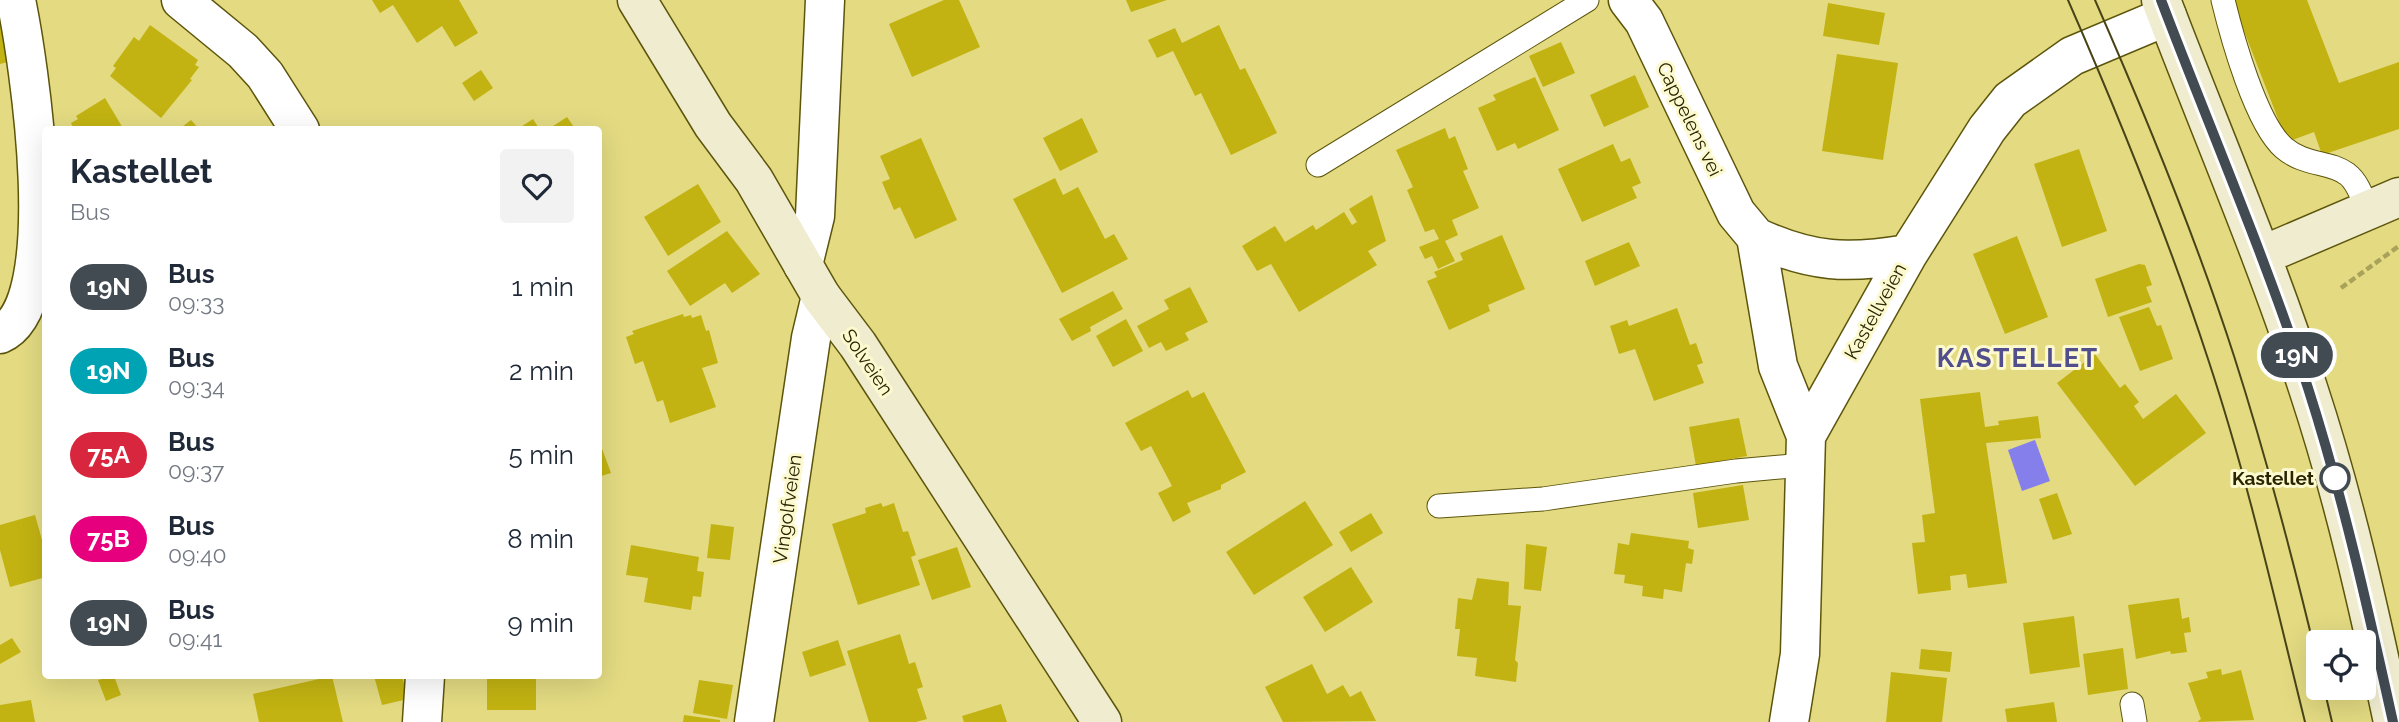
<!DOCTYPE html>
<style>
body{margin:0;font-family:Raleway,sans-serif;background:#f2f2f3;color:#1f2937;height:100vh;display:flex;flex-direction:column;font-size:26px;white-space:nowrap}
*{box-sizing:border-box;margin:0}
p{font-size:23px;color:#747a83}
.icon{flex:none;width:38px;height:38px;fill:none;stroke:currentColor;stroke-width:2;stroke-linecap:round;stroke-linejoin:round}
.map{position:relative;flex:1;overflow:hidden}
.drawer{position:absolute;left:42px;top:126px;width:560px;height:553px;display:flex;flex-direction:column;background:#fff;border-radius:7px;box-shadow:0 7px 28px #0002}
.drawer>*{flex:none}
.badge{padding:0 14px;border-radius:23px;font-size:24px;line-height:46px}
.fabs{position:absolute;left:2306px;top:630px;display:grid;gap:14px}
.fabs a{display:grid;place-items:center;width:70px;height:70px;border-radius:7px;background:#fff;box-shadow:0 7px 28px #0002;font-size:35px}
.map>.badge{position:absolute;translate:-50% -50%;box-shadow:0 0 0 4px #fff}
.round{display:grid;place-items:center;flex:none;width:74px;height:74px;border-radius:7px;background:#f2f2f3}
.headline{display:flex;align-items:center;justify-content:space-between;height:119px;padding:0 28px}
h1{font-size:33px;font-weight:700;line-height:52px}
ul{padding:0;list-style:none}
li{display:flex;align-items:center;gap:21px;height:84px;padding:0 28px}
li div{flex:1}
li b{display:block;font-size:26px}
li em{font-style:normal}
li .badge{min-width:77px;font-weight:700;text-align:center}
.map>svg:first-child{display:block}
.water{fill:#847fea}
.building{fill:#c2b312}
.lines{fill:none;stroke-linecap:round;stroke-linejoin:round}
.lane-casing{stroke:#5c550b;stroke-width:25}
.street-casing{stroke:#5c550b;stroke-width:41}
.secondary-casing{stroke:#5c550b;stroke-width:41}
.path{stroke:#a9a25a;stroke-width:4.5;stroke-dasharray:7 3.5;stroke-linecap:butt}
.lane{stroke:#fff;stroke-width:23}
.street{stroke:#fff;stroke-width:38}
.secondary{stroke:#efeccf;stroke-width:38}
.tram{stroke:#494417;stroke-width:2}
.line-casing{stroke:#fff;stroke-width:16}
.line{stroke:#424a52;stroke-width:10}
.stop-dot{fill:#fff;stroke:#424a52;stroke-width:3.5}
.labels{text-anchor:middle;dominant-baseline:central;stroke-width:6;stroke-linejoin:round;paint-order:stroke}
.street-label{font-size:19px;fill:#292500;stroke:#fdf9cf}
.stop-label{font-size:19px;font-weight:bold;fill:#292500;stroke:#fdf9cf;text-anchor:end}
.district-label{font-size:26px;font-weight:bold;letter-spacing:2px;fill:#504e8c;stroke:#fdf9cf}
</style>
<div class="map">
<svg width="2399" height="722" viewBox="0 0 2399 722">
<rect width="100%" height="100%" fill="#e3da82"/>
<path class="water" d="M2035 440 2050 481 2022 491 2008 450Z"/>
<path class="building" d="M372 0H459L478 33 455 47 442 26 417 43 393 5 380 13Z
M944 0H959L980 47 912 77 889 24Z
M1126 0H1167L1131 12Z
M2232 0H2307L2339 83 2399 62V129L2322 155 2314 132 2287 142Z
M1828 3 1885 13 1879 45 1823 36Z
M0 18 12 61 0 64Z
M150 25 198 60 195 65 199 67 190 79 192 80 161 118 110 76 116 68 113 66 134 37 139 41Z
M1219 25 1240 70 1245 68 1277 133 1231 155 1201 93 1195 96 1173 51 1157 58 1148 40 1175 28 1182 43Z
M1561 42 1575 73 1543 87 1529 56Z
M1837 54 1898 63 1883 160 1822 151Z
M481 70 493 88 474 101 462 83Z
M1635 75 1649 107 1604 127 1590 95Z
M1535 77 1559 130 1518 149 1515 143 1497 151 1478 108 1496 100 1493 95Z
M105 98 124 130H74L71 123 78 119 76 116Z
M567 117 576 130H547Z
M1082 118 1098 152 1060 171 1043 138Z
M533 119 540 130H516Z
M191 120 200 130H178Z
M1445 128 1449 139 1455 136 1468 169 1463 171 1479 208 1452 220 1458 235 1445 241 1455 261 1438 269 1432 256 1425 259 1419 247 1439 239 1434 229 1425 232 1407 190 1413 187 1396 150Z
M921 138 957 220 915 239 900 207 894 210 882 182 890 179 880 156Z
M1613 144 1621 162 1630 158 1641 183 1632 187 1637 198 1582 222 1558 169Z
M2079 149 2107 231 2062 247 2034 164Z
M1055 178 1063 195 1078 187 1105 239 1114 234 1128 259 1062 293 1013 199Z
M698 184 721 222 668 256 644 217Z
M1372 195 1386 241 1368 251 1377 265 1299 312 1271 264 1257 271 1242 246 1275 226 1285 242 1313 225 1316 230 1344 212 1352 225 1357 222 1349 209Z
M727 231 760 274 732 293 725 283 690 306 667 271Z
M1502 235 1525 289 1488 305 1490 311 1449 330 1427 281 1437 277 1434 272 1463 260 1460 253Z
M2017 236 2048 317 2005 334 1973 254Z
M1629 242 1640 266 1595 286 1585 261Z
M2139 264 2145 265 2152 285 2146 287 2152 302 2108 317 2095 279Z
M1190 287 1208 322 1185 333 1189 340 1166 351 1161 342 1149 348 1137 326 1169 309 1164 300Z
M1113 291 1123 309 1090 327 1091 331 1072 341 1059 319Z
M2149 307 2157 326 2161 325 2173 359 2140 371 2119 317Z
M1677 308 1690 345 1696 343 1703 363 1697 365 1704 383 1654 401 1635 349 1619 354 1610 326 1627 320 1629 326Z
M683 314 684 317 691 315 692 318 701 315 706 331 709 330 718 363 702 368 716 407 670 423 663 400 657 402 643 361 635 364 626 337 634 334 632 331Z
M1126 319 1143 351 1113 367 1096 336Z
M2095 354 2120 388 2125 384 2139 402 2134 406 2143 419 2176 394 2206 433 2135 486 2057 383Z
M1188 390 1192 398 1204 392 1246 472 1221 485V489L1187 503 1191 512 1173 522 1158 493 1172 486 1151 446 1141 451 1125 423Z
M1980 392 1985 427 1999 425 1998 421 2038 416 2041 438 1986 443 2007 583 1968 588 1966 574 1950 576 1951 590 1918 594 1912 543 1925 542 1922 515 1935 513 1920 399Z
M1739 418 1747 456 1696 466 1689 427Z
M598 438 611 473 598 477Z
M1743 485 1749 520 1698 528 1693 493Z
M2057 493 2072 534 2053 540 2039 499Z
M1305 501 1333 545 1254 595 1226 552Z
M881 503 883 507 894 503 903 532 908 531 916 555 911 557 920 585 858 605 832 524 866 513 865 508Z
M1371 513 1383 533 1351 552 1339 532Z
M35 515 46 554V577L10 587 0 550V525Z
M711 524 734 527 730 560 707 558Z
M1631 533 1689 541 1688 548 1694 550 1692 564 1686 563 1682 592 1664 589 1663 599 1642 596 1643 586 1624 583 1625 575 1614 574 1618 543 1629 545Z
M1526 544 1547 547 1541 591 1524 589Z
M631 545 699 557 697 571 704 572 701 597 693 596 691 610 644 602 648 578 626 575Z
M957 547 971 587 932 600 918 560Z
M1351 567 1373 602 1325 632 1303 597Z
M1477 578 1509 582 1508 605 1521 606 1515 660 1518 663 1516 682 1475 676 1477 658 1457 656 1460 629H1455L1458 598 1472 600Z
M2179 598 2182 619 2189 617 2191 632 2184 633 2187 652 2171 654 2170 651 2136 659 2128 605Z
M2074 616 2080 667 2030 674 2023 623Z
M900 634 909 664 915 662 923 687 917 689 927 719 916 722H869L847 651Z
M12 638 21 652 0 664V645Z
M838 640 846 665 810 677 802 652Z
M2123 648 2128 689 2088 695 2083 654Z
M1921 649 1952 652 1950 672 1919 669Z
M1312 664 1327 694 1343 685 1350 697 1361 691 1376 721 1283 722 1265 687Z
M2221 669 2222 675 2241 670 2254 720 2197 722 2201 719 2188 683 2208 678 2206 672Z
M1891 672 1947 678 1942 722H1886Z
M114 676 121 695 106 701 98 680Z
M332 676 343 722H259L253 694Z
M374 676H402L408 699 382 705Z
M487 676H536V710H487Z
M699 680 733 685 727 719 693 713Z
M31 700 35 722H0V705Z
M2054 702 2057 722H2007L2005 709Z
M1001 704 1007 722H964L962 716Z
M684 715 720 720V722H683Z"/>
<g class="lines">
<g class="lane-casing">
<path id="lane" d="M2223 0C2232 37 2256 124 2284 148 2305 166 2330 161 2347 174 2358 182 2363 199 2368 211
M1318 165 1587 0
M1439 506 1543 499 1736 471 1803 465
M2132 704 2135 722"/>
</g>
<g class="street-casing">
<path id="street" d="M181 0 243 51 265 75 300 130
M1628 0 1644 21 1736 213 1756 237 1778 366 1806 436
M1756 237C1812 263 1848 264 1908 254
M803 265 815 216 825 0
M0 334C67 306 28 58 16 0
M422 722 425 676
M754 722 811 338 821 296
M1789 722 1800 654 1806 436 1908 254 1987 129 2010 100 2072 56 2167 16"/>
</g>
<g class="secondary-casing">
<path id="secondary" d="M637 0 713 125 754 180 821 296 858 345 1102 722
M2161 0C2210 129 2265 256 2308 388 2344 497 2369 609 2393 722
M2261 256 2399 197"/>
</g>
<path class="path" d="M2341 288 2399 246"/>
<use href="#lane" class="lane"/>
<use href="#street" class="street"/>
<use href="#secondary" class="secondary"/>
<path class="tram" d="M2068 0C2120 119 2169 239 2209 362 2248 480 2275 601 2305 722
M2095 0C2146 116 2195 235 2234 356 2267 459 2294 563 2319 668
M2324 688 2332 722"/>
</g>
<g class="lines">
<g class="line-casing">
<path id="line" d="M2161 0C2210 129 2265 256 2308 388 2343 497 2368 609 2393 722"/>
</g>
<use href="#line" class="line"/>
</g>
<circle class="stop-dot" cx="2335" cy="478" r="14"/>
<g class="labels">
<g class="street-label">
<text transform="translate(1690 119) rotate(64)">Cappelens vei</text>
<text transform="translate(1875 311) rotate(-61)">Kastellveien</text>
<text transform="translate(868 362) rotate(56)">Solveien</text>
<text transform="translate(787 509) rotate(-82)">Vingolfveien</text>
</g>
<g class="stop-label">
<text x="2314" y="478">Kastellet</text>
</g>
<g class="district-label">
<text x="2018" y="358">KASTELLET</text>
</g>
</g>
</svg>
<div class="fabs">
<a><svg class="icon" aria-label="locate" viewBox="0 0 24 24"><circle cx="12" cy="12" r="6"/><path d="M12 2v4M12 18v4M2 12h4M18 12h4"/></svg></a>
</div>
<b class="badge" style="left:2297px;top:355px;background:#424a52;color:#fff">19N</b>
<section class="drawer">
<div class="headline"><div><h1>Kastellet</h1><p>Bus</p></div><a class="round"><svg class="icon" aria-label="heart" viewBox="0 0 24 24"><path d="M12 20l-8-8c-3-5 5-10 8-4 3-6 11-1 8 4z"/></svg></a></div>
<ul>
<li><span class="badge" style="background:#424a52;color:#fff">19N</span><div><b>Bus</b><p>09:33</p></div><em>1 min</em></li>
<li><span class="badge" style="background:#00a3b4;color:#fff">19N</span><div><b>Bus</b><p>09:34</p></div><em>2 min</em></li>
<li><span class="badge" style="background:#d7263d;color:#fff">75A</span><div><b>Bus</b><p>09:37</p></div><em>5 min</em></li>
<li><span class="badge" style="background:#e6007e;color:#fff">75B</span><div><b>Bus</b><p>09:40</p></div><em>8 min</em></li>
<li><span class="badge" style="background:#424a52;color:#fff">19N</span><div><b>Bus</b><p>09:41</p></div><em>9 min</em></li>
</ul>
</section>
</div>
